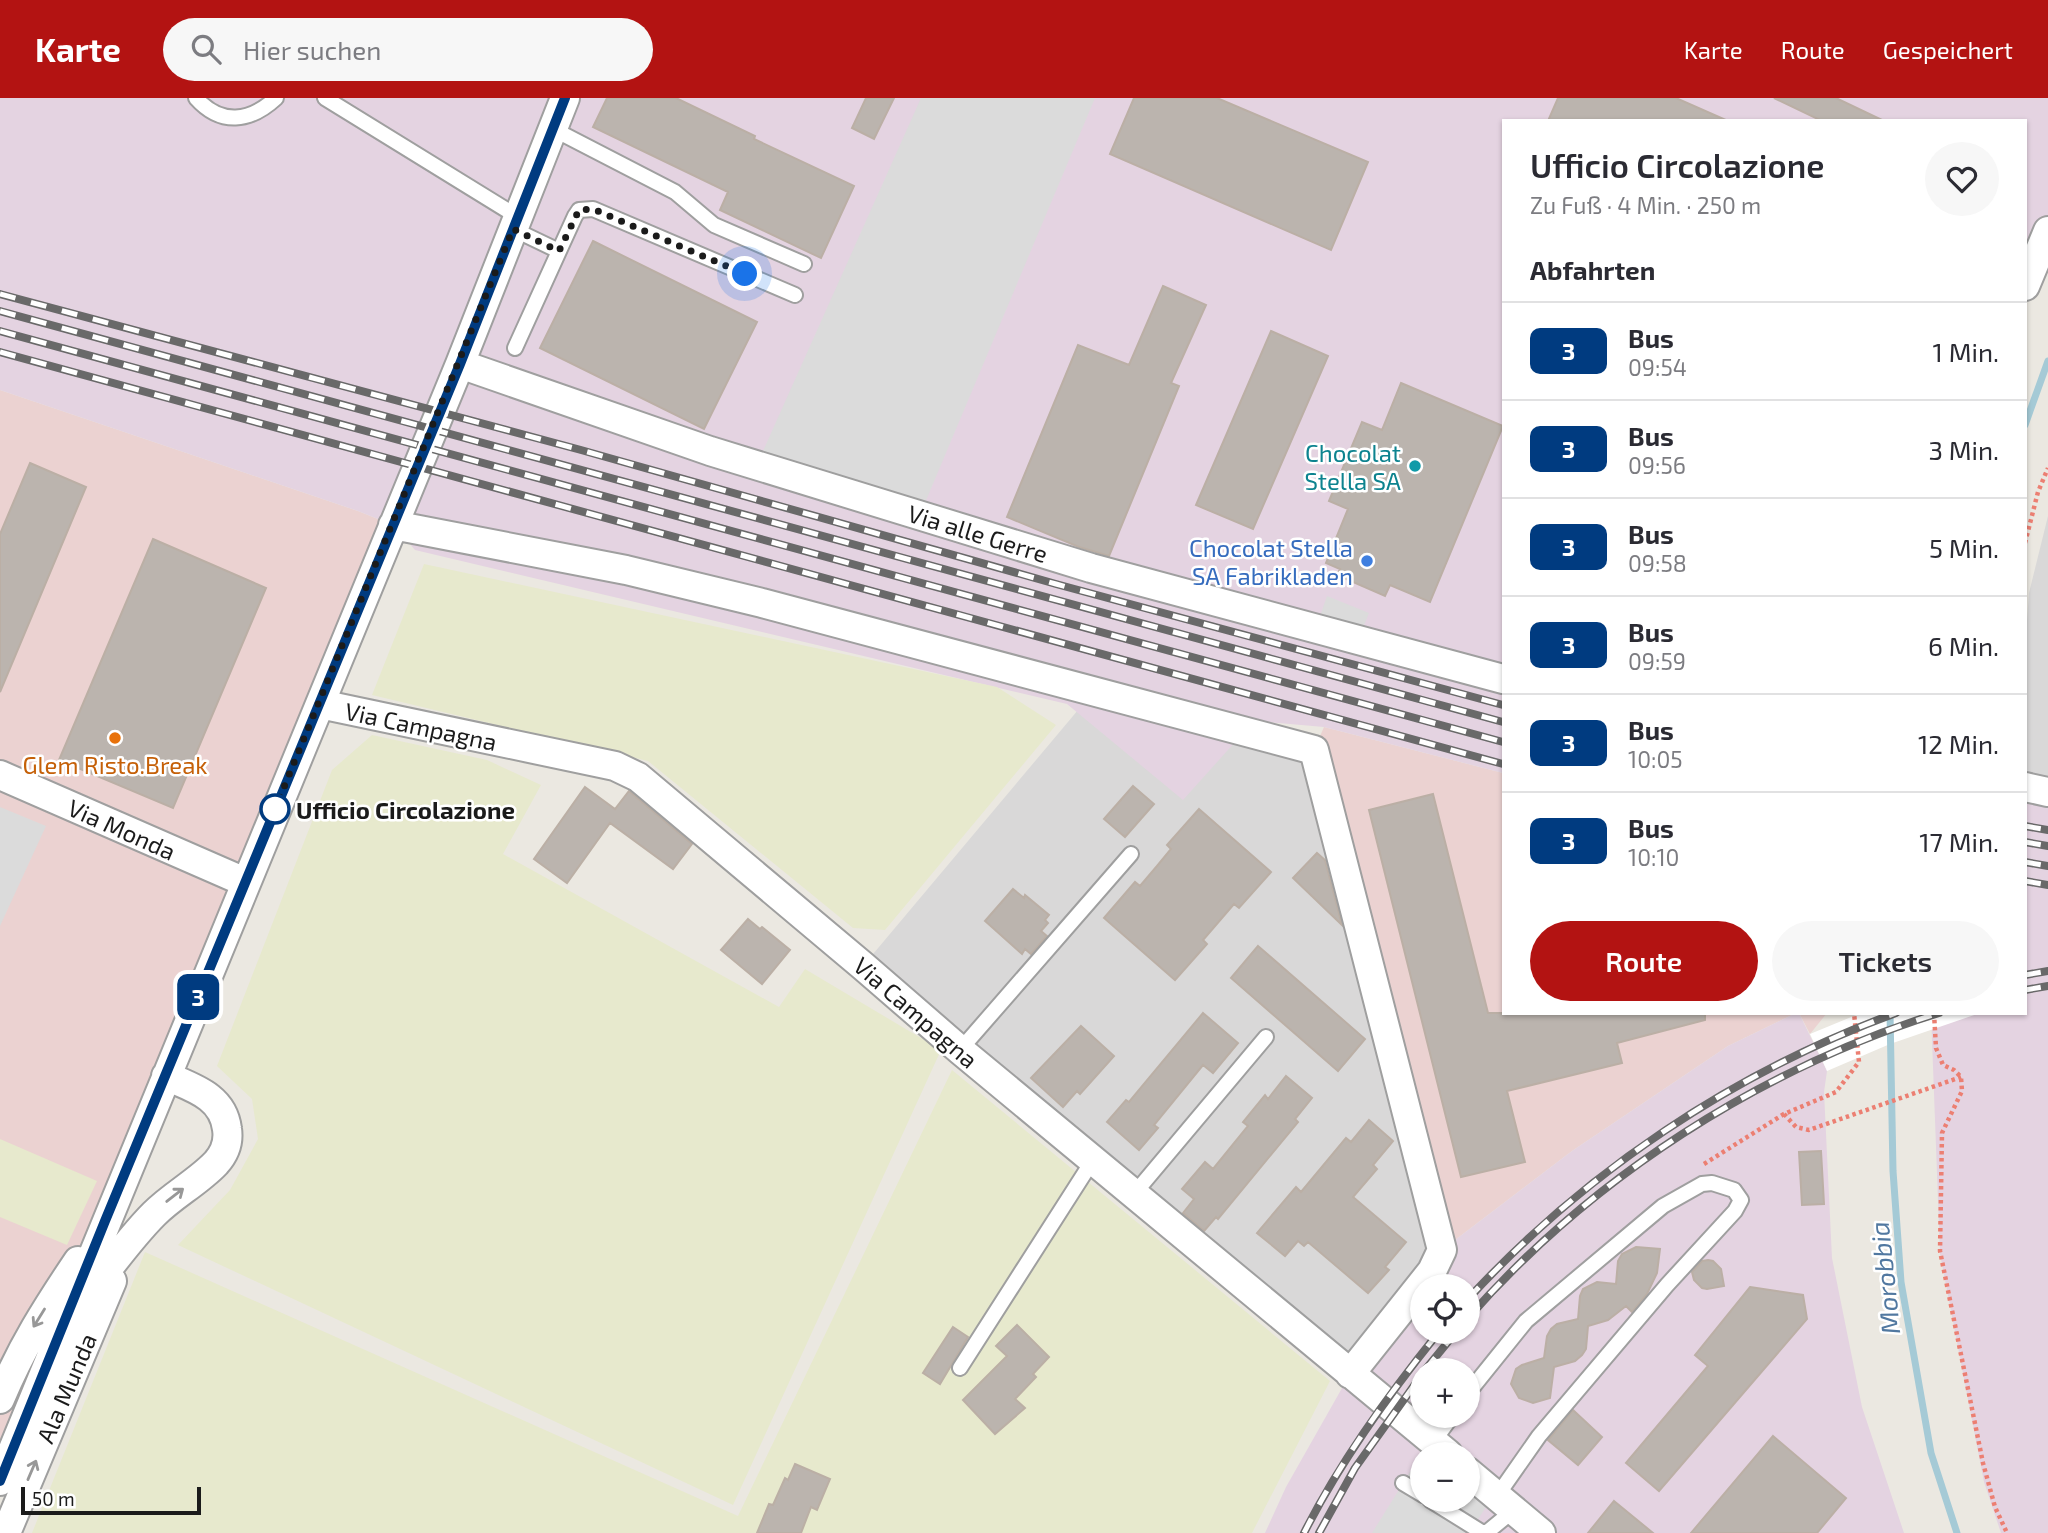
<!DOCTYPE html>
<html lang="de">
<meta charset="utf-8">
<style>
body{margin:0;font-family:"Exo 2",sans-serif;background:#f7f7f7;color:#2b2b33;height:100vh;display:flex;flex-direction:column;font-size:26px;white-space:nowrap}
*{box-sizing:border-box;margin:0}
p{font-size:23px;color:#7c7c81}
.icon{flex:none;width:38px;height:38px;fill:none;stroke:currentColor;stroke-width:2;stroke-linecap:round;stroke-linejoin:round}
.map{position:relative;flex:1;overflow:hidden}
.side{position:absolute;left:1502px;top:21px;width:525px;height:896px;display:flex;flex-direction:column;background:#fff;border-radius:0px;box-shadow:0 2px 5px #0004}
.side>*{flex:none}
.badge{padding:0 14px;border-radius:10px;font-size:24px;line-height:46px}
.buttons{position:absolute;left:1410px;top:1176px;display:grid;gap:14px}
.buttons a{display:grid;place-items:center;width:70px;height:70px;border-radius:50%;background:#fff;box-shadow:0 2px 5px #0004;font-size:35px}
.scale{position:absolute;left:21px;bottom:18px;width:180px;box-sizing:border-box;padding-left:7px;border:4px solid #1b1b1b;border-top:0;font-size:19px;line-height:24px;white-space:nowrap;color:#1b1b1b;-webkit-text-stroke:5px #fff;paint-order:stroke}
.you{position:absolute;width:35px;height:35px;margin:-18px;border:5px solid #fff;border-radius:50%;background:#1a73e8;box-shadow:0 0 0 10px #1a73e833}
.map>.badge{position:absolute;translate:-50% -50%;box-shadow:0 0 0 4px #fff}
h2{padding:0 28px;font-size:26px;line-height:63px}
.round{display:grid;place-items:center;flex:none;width:74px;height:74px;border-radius:37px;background:#f7f7f7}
.summary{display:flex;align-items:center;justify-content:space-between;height:119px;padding:0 28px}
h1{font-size:33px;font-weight:600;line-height:52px}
.cta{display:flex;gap:14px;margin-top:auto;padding:14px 28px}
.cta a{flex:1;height:80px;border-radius:42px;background:#b31312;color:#fff;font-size:28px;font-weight:600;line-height:80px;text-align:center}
.cta a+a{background:#f7f7f7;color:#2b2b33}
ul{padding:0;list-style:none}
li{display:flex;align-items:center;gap:21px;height:98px;padding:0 28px;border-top:2px solid #e1e1e2}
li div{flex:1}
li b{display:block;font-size:26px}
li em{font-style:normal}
li .badge{min-width:77px;font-weight:700;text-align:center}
header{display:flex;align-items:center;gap:42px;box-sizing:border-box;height:98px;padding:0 35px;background:#b31312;color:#fff}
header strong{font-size:33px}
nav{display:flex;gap:38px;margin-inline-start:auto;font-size:24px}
.search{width:490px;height:63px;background:#f7f7f7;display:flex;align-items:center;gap:18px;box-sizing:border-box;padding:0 24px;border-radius:38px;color:#7c7c81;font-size:26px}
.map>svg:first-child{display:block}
.residential{fill:#d9d8d8}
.commercial{fill:#ebd2d1}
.industrial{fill:#e4d3e1;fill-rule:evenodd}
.farmland{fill:#e7e9cd}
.parking{fill:#dbdbdb}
.pier{fill:#fff}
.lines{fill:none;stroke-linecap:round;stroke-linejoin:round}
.stream{stroke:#a5cad6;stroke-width:7}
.building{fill:#bbb4ae;stroke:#bbafa5;stroke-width:2}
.service-casing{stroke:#9f9f9f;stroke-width:18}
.minor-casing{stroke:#9f9f9f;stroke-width:32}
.path{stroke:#ec7f72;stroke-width:4.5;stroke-dasharray:3.5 3.5;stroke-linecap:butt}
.service{stroke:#fff;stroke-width:14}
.minor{stroke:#fff;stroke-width:28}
.rail-casing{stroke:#696969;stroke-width:8}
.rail{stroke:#fff;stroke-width:5;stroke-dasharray:16;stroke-linecap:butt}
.oneway{stroke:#989898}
.line-casing{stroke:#fff;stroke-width:16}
.line{stroke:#003b80;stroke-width:10}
.walk{stroke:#1b1b1b;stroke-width:7;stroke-dasharray:0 12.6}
.culture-dot{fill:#0f9aa8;stroke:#fff;stroke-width:2.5}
.shop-dot{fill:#3f7fe0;stroke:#fff;stroke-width:2.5}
.food-dot{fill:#e8710a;stroke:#fff;stroke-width:2.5}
.stop-dot{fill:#fff;stroke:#003b80;stroke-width:3.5}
.labels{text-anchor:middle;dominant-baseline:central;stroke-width:5;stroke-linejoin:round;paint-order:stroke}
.culture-label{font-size:24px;fill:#0d838f;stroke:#fff;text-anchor:end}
.street-label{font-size:24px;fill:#1b1b1b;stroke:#fff}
.shop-label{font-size:24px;fill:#366cbe;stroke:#fff;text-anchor:end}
.food-label{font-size:24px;fill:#c56008;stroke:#fff}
.stop-label{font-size:24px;font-weight:bold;fill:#1b1b1b;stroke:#fff;text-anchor:start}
.water-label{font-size:26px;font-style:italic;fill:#5178a0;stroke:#fff}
</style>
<header>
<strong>Karte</strong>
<div class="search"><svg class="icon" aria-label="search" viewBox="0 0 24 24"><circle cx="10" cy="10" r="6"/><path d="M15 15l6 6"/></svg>Hier suchen</div>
<nav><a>Karte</a><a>Route</a><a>Gespeichert</a></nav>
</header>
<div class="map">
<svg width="2048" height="1435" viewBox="0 0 2048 1435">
<rect width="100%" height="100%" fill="#ebe8e1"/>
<path class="residential" d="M2048 418V694L2025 689V550L2029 495Z
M1094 593 1314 652 1440 1143 1350 1276 863 868Z"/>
<path class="commercial" d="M0 292 358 413 393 427 0 1383Z
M1324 629 1503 675V915H1796L1728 948 1572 1053 1442 1152 1314 652Z
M1799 915H1827L1810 936Z"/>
<path class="industrial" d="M0 0H2048V133L2025 188V23H1503V675L1324 629 1254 623 1183 702 1067 606 415 452 393 427 358 413 0 292Z
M2025 689 2048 694V1435H2001L1984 1384 1940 1156 1931 915H2025Z
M1796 915H1799L1827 973 1824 994 1832 1160 1862 1309 1904 1435H1265L1286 1389 1350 1276 1442 1152 1572 1053 1728 948ZM1423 1188H1468V1234H1423ZM1423 1272H1468V1318H1423ZM1423 1356H1468V1402H1423Z"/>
<path class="farmland" d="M424 466 997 589 1056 627 885 832 853 830 648 663 372 597Z
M372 637 487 662 541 687 503 756 779 909 805 871 941 952 733 1407 178 1147 230 1092 258 1041 252 1001 217 968 332 672Z
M952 972 1330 1283 1252 1435H32L145 1154 738 1418Z
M0 1041 97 1083 67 1147 0 1119Z"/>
<path class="parking" d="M921 0H1095L922 412 759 362Z
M1327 498 1369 515 1361 535 1320 518Z
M0 709 46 728 0 828Z
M1420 1358 1423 1360V1402H1468V1389L1490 1403 1469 1435H1372Z"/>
<path class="pier" d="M1861 915H1980L1890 946 1827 973 1810 936Z"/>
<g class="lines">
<path class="stream" d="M2025 327 2048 263
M1890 915 1893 1073 1901 1184 1931 1355 1957 1435"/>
</g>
<path class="building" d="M607 0H676L755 38 754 41 854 88 821 160 720 112 728 94 593 29Z
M866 0H894L874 41 852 30Z
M1134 0H1217L1368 64 1331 152 1110 56Z
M1558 0H1676L1728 23H1548Z
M1774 0H1836L1884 23H1822Z
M593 143 757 224 704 331 540 250Z
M1163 188 1206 207 1171 285 1179 288 1109 458 1079 449 1007 419 1078 247 1129 267Z
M1271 233 1328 258 1253 431 1196 407Z
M1401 285 1503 328 1430 504 1390 487 1385 498 1337 477 1340 471 1326 465 1348 411 1329 403 1362 324 1382 332Z
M30 365 86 389 0 594V436Z
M153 441 266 490 173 710 59 662Z
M1133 688 1154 706 1125 739 1104 721Z
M585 689 615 711 629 693 692 746 673 771 610 725 567 785 534 761Z
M1433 696 1488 915H1705V922L1617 945 1622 965 1507 993 1525 1064 1461 1079 1369 712Z
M1199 711 1271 774 1239 810 1234 806 1203 842 1207 846 1175 882 1104 820 1135 784 1140 788 1157 768 1171 751 1167 747Z
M1317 755 1325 762 1342 827 1293 780Z
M1013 791 1024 800 1025 797 1049 817 1045 822 1048 825 1041 833 1047 838 1031 856 1025 851 1022 856 985 823Z
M748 821 760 831 762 829 790 852 762 886 721 852Z
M1258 848 1365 941 1338 973 1231 880Z
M1203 915 1238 945 1213 975 1203 967 1154 1027 1158 1030 1139 1052 1107 1024 1126 1002 1129 1004Z
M1081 928 1114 958 1080 996 1077 993 1063 1009 1031 980Z
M1286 978 1312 1000 1295 1021 1298 1024 1218 1121 1216 1119 1204 1133 1183 1115 1194 1101 1182 1091 1205 1064 1213 1071 1248 1028 1243 1024 1265 997 1268 1001Z
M1369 1022 1393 1043 1373 1067 1377 1071 1353 1099 1406 1144 1385 1169 1389 1172 1368 1195 1308 1144 1304 1148 1298 1143 1285 1158 1257 1135 1296 1089 1301 1094 1346 1040 1351 1044Z
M1821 1053 1824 1106 1802 1107 1799 1054Z
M1636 1149 1660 1151 1657 1175 1647 1196 1632 1214 1626 1208 1608 1222 1588 1228 1586 1251 1582 1257 1575 1263 1554 1269 1550 1300 1533 1305 1519 1300 1511 1286 1516 1271 1522 1267 1544 1260 1547 1238 1551 1231 1557 1226 1578 1221 1580 1198 1583 1191 1597 1184 1616 1186 1618 1163 1622 1156Z
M1708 1162 1713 1163 1721 1171 1724 1188 1707 1191 1702 1190 1694 1182 1692 1174 1702 1163Z
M1750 1189 1803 1197 1807 1221 1659 1393 1626 1365 1708 1268 1695 1257Z
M1017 1227 1049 1259 1033 1276 1036 1279 1015 1301 1025 1310 995 1336 963 1302 1007 1258 996 1248Z
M953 1229 968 1239 940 1286 923 1275Z
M1573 1312 1602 1339 1578 1367 1548 1342Z
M1773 1338 1846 1400 1817 1435H1691Z
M795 1366 830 1381 817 1412 811 1409 801 1435H757L769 1406 773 1407 785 1380 788 1382Z
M1614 1403 1653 1435H1588Z"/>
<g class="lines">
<g class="service-casing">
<path id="service" d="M196 0C221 28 250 24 276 0
M325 0 518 119
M553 31 675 94 714 127 804 166
M513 131 559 153
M515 250 575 118 579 112 593 111 795 197
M960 952 1131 756
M1134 1096 1266 939
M960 1270 1093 1062
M1468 1295 1526 1223 1663 1108 1702 1086 1712 1085 1734 1092 1741 1102 1735 1113 1667 1187 1539 1338 1497 1398
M1433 1344 1452 1318
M1403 1385 1423 1397
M1430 1402 1483 1435
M1486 1435 1514 1412"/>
</g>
<g class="minor-casing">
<path id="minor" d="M2025 188 2048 133
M460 266 710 353 1091 470 1503 581
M393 427 626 472 762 505 1314 652 1442 1152 1432 1173 1350 1276
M320 606 615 668 638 679 863 868 960 952 1448 1356
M0 677 245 784
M2025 689 2048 694
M83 1203C106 1174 128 1142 154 1116 173 1097 198 1084 216 1065 225 1055 229 1044 227 1031 223 998 193 990 166 978
M0 1301C21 1250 47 1209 78 1163
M1468 1374 1541 1435
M0 1383 460 266 565 0
M6 1435 112 1183"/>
</g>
<path class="path" d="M2025 445 2038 394 2048 370
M1934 915 1936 950 1943 967 1954 972 1961 979 1962 993 1942 1035 1940 1153 1983 1365 1995 1409 2007 1435
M1784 1016 1796 1029 1809 1032 1961 979
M1704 1066 1784 1016 1836 994 1859 964 1854 915"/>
<use href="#service" class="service"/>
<use href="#minor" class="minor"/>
<g class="rail-casing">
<path id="rail" d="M0 196 581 352 1056 486 1503 607
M0 213 1503 624
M0 233 1503 644
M0 254 1503 666
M2025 728 2048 732
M2025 744 2048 748
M2025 764 2048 768
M2025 783 2048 787
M2025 877 2048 873
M2025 892 2048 888
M1468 1201C1585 1074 1734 974 1896 915
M1468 1220C1592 1079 1760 971 1939 915
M1425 1272 1456 1234
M1304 1435C1341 1362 1388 1297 1439 1234
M1319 1435 1355 1370 1423 1275"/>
</g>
<use href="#rail" class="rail"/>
</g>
<defs><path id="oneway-shaft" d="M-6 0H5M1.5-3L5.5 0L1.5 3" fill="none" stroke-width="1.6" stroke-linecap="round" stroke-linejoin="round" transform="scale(1.75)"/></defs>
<g class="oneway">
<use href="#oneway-shaft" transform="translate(175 1097) rotate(-38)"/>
<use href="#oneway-shaft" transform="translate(39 1220) rotate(122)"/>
<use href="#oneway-shaft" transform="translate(32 1372) rotate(-67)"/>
</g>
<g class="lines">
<g class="line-casing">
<path id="line" d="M0 1383 105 1123 460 266 565 0"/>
</g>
<use href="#line" class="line"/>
<path class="walk" d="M275 711 513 131 559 153 579 112 593 111 745 176"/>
</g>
<circle class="culture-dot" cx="1415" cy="368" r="7"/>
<circle class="shop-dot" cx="1367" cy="463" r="7"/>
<circle class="food-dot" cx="115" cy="640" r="7"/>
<circle class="stop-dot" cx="275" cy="711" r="14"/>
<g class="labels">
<g class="culture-label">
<text x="1401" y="354">Chocolat<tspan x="1401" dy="28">Stella SA</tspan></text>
</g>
<g class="street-label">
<text transform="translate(978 435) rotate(17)">Via alle Gerre</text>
<text transform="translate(421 628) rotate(12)">Via Campagna</text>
<text transform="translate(122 731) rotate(24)">Via Monda</text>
<text transform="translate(916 914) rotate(41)">Via Campagna</text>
<text transform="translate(66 1290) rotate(-67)">Ala Munda</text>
</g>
<g class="shop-label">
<text x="1353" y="449">Chocolat Stella<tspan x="1353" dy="28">SA Fabrikladen</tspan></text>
</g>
<g class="food-label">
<text x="115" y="666">Glem Risto.Break</text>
</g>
<g class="stop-label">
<text x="296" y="711">Ufficio Circolazione</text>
</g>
<g class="water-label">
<text transform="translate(1884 1180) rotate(-96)">Morobbia</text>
</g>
</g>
</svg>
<div class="buttons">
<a><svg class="icon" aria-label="locate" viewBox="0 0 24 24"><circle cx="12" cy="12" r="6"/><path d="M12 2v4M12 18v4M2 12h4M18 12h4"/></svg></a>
<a>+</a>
<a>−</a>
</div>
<div class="scale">50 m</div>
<div class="you" style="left:745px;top:176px"></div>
<b class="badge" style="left:198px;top:899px;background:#003b80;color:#fff">3</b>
<section class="side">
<div class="summary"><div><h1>Ufficio Circolazione</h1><p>Zu Fuß · 4 Min. · 250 m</p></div><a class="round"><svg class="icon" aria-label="heart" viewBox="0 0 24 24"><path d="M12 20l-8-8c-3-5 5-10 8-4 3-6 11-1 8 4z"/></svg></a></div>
<h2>Abfahrten</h2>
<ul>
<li><span class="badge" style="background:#003b80;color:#fff">3</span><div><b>Bus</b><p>09:54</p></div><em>1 Min.</em></li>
<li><span class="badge" style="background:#003b80;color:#fff">3</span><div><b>Bus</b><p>09:56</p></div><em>3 Min.</em></li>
<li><span class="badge" style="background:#003b80;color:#fff">3</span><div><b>Bus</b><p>09:58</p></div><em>5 Min.</em></li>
<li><span class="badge" style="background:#003b80;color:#fff">3</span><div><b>Bus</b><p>09:59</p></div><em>6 Min.</em></li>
<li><span class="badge" style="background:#003b80;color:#fff">3</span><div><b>Bus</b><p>10:05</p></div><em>12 Min.</em></li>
<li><span class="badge" style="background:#003b80;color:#fff">3</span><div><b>Bus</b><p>10:10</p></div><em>17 Min.</em></li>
</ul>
<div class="cta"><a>Route</a><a>Tickets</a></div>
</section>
</div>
